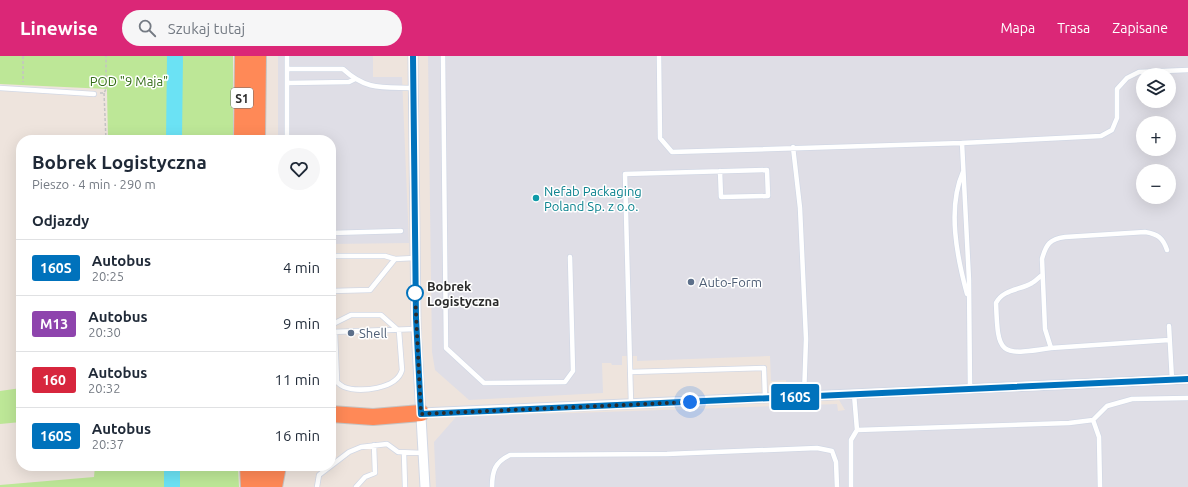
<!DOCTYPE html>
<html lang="pl">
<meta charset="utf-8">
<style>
body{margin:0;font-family:Ubuntu,sans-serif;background:#f6f6f7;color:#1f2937;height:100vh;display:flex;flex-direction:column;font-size:15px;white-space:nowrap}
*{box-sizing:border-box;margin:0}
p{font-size:13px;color:#747a83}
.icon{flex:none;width:22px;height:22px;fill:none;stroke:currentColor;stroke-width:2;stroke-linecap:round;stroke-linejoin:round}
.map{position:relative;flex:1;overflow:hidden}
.drawer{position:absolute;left:16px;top:79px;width:320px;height:336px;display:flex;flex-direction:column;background:#fff;border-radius:16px;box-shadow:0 4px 16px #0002}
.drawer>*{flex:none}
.badge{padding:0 8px;border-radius:3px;font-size:14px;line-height:26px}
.tools{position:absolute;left:1136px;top:12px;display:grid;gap:8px}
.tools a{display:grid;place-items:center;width:40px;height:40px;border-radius:50%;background:#fff;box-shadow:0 4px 16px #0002;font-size:20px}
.you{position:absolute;width:20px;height:20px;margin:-10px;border:3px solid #fff;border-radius:50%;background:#1a73e8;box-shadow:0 0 0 6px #1a73e833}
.map>.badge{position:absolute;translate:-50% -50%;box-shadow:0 0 0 2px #fff}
h2{padding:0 16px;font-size:15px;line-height:36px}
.round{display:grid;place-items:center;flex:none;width:42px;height:42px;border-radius:21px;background:#f6f6f7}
.headline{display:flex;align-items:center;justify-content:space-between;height:68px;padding:0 16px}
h1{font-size:19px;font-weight:600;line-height:30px}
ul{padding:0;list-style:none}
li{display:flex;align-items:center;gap:12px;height:56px;padding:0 16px;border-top:1px solid #e0e1e3}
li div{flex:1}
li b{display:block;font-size:15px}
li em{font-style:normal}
li .badge{min-width:44px;font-weight:700;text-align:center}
header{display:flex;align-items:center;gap:24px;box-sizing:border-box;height:56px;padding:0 20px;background:#db2777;color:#fff}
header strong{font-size:19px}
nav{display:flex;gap:22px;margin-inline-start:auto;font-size:14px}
.search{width:280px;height:36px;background:#f6f6f7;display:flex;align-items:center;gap:10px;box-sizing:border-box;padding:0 14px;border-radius:22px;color:#747a83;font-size:15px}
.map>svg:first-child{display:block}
.industrial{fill:#dfdee6;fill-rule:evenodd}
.green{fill:#bde797}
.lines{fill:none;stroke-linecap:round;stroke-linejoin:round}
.river{stroke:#6be2f4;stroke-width:16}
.service-casing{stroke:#d2d8e5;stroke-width:6}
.minor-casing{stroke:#d2d8e5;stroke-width:11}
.motorway-casing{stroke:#c4c4c4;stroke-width:18}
.path{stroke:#c4c4c4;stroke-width:1.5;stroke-dasharray:3 2;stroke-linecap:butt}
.service{stroke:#fff;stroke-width:4.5}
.minor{stroke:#fff;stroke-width:9}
.motorway{stroke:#ff8957;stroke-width:16}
.line-casing{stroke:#fff;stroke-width:9}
.line{stroke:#0072bc;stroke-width:6}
.walk{stroke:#2b2b2b;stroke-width:4;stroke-dasharray:0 7.2}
.culture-dot{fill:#0f9aa8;stroke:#fff;stroke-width:1.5}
.service-dot{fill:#5c6f8a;stroke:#fff;stroke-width:1.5}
.stop-dot{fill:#fff;stroke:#0072bc;stroke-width:2}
.labels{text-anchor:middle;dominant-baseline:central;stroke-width:3;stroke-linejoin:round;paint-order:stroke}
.shield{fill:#fff;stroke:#6b6b6b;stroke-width:1}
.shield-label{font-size:12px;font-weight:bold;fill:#2b2b2b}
.park-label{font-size:13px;fill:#346d17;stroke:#fff}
.culture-label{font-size:13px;fill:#0d838f;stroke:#fff;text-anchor:start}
.service-label{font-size:13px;fill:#4e5e75;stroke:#fff;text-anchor:start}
.stop-label{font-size:13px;font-weight:bold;fill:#2b2b2b;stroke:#fff;text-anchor:start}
</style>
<header>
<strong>Linewise</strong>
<div class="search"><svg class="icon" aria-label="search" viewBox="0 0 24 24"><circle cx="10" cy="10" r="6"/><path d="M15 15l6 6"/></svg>Szukaj tutaj</div>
<nav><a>Mapa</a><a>Trasa</a><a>Zapisane</a></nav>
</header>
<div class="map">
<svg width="1188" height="431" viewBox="0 0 1188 431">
<rect width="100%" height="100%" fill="#eee4dd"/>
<path class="industrial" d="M278 0H373V21H402L409 187 331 188V84H278Z
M428 0H1188V431H436L434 386 456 361 837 348 838 355 845 354 839 344 787 346 786 324 771 325 770 300 637 305V300H622V309H612L611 307H602L603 337 469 344 435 314 432 296ZM1143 19H1169V45H1143ZM1143 67H1169V93H1143ZM1143 115H1169V141H1143Z"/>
<path class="green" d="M0 0H233V84H108L107 33 0 28Z
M21 332V366L0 368V335Z
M95 410H238L239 431H0V429L94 421Z"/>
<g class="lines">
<path class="river" d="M174 84 175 0
M172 431V410"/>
<g class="service-casing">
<path id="service" d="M287 0V84
M443 0 446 292 484 327 565 326 573 315 570 201
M659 0 660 82 672 96 962 87
M287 13H343C367 35 383 31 413 32
M287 27 349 26 355 23
M0 32 94 38
M793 91 800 152 806 283 804 340
M963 116C947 152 957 201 967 238
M331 177 401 175
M1167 194C1163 182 1158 178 1145 176L1065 181C1050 183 1046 188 1042 203L1045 273 1051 292 1169 284
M331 200H385L395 203 415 202
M1042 219C1039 221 1036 225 1032 227 1021 234 1003 233 996 247 998 299 999 300 1051 292
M331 235 370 234 395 203
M331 269 351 259H381L399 275 402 314C397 333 360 337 344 331 339 329 336 324 331 322
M1169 270 1172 324
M331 276 416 273
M335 276 337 325
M630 316 764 312 765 342
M970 332 969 224 962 87 1101 80 1112 74 1117 62V33L1127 22 1139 16 1188 14
M854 338 857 374 1069 367 1093 364 1107 350 1132 343 1188 342
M631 348 625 118 767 114 768 140 721 141 720 115
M1093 364 1099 381 1100 431
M404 397 405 431
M317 431 319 419 349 396 361 391 387 388 398 396 423 397
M356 431 365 421 375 417 374 389
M492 431C492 415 495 406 510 399L667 398 817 392 832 395 836 406 837 431
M851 431V384L857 374"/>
</g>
<g class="minor-casing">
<path id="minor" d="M413 0 416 273 425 431
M421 357 1188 323"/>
</g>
<g class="motorway-casing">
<path id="motorway" d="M242 84 243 0
M257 84 258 0
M331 358 373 361 421 357
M248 410 249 431
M264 410V431
M274 431 278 410"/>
</g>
<path class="path" d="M23 0V26
M100 37H104L106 33V0
M104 37 106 84"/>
<use href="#service" class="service"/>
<use href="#minor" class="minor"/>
<use href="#motorway" class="motorway"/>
</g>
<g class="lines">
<g class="line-casing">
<path id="line" d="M413 0 416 262 421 358 1188 323"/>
</g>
<use href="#line" class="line"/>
<path class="walk" d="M415 237 421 358 690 346"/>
</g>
<circle class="culture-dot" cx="536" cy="142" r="4"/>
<g class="service-dot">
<circle cx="691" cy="226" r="4"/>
<circle cx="351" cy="277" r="4"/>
</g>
<circle class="stop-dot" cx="415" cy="237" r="8"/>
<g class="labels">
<rect class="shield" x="231" y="32" width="22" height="20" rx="3"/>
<g class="shield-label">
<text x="242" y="42">S1</text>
</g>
<g class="park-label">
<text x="129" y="25">POD "9 Maja"</text>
</g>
<g class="culture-label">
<text x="544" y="135">Nefab Packaging<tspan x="544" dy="15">Poland Sp. z o.o.</tspan></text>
</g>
<g class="service-label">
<text x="699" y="226">Auto-Form</text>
<text x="359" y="277">Shell</text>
</g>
<g class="stop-label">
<text x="427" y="230">Bobrek<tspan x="427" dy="15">Logistyczna</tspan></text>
</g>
</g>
</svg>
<div class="tools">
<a><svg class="icon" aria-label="layers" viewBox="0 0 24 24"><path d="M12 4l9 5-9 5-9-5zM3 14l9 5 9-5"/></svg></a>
<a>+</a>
<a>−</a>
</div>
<div class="you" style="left:690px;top:346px"></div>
<b class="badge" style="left:795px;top:341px;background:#0072bc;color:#fff">160S</b>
<section class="drawer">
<div class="headline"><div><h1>Bobrek Logistyczna</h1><p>Pieszo · 4 min · 290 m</p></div><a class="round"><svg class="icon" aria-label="heart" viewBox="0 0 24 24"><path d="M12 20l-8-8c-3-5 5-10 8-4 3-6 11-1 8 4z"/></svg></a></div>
<h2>Odjazdy</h2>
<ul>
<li><span class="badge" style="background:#0072bc;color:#fff">160S</span><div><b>Autobus</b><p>20:25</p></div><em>4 min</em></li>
<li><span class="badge" style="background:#8e44ad;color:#fff">M13</span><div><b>Autobus</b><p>20:30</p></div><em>9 min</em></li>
<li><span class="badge" style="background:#d7263d;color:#fff">160</span><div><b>Autobus</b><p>20:32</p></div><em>11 min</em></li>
<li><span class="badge" style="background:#0072bc;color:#fff">160S</span><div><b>Autobus</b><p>20:37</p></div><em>16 min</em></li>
</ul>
</section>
</div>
